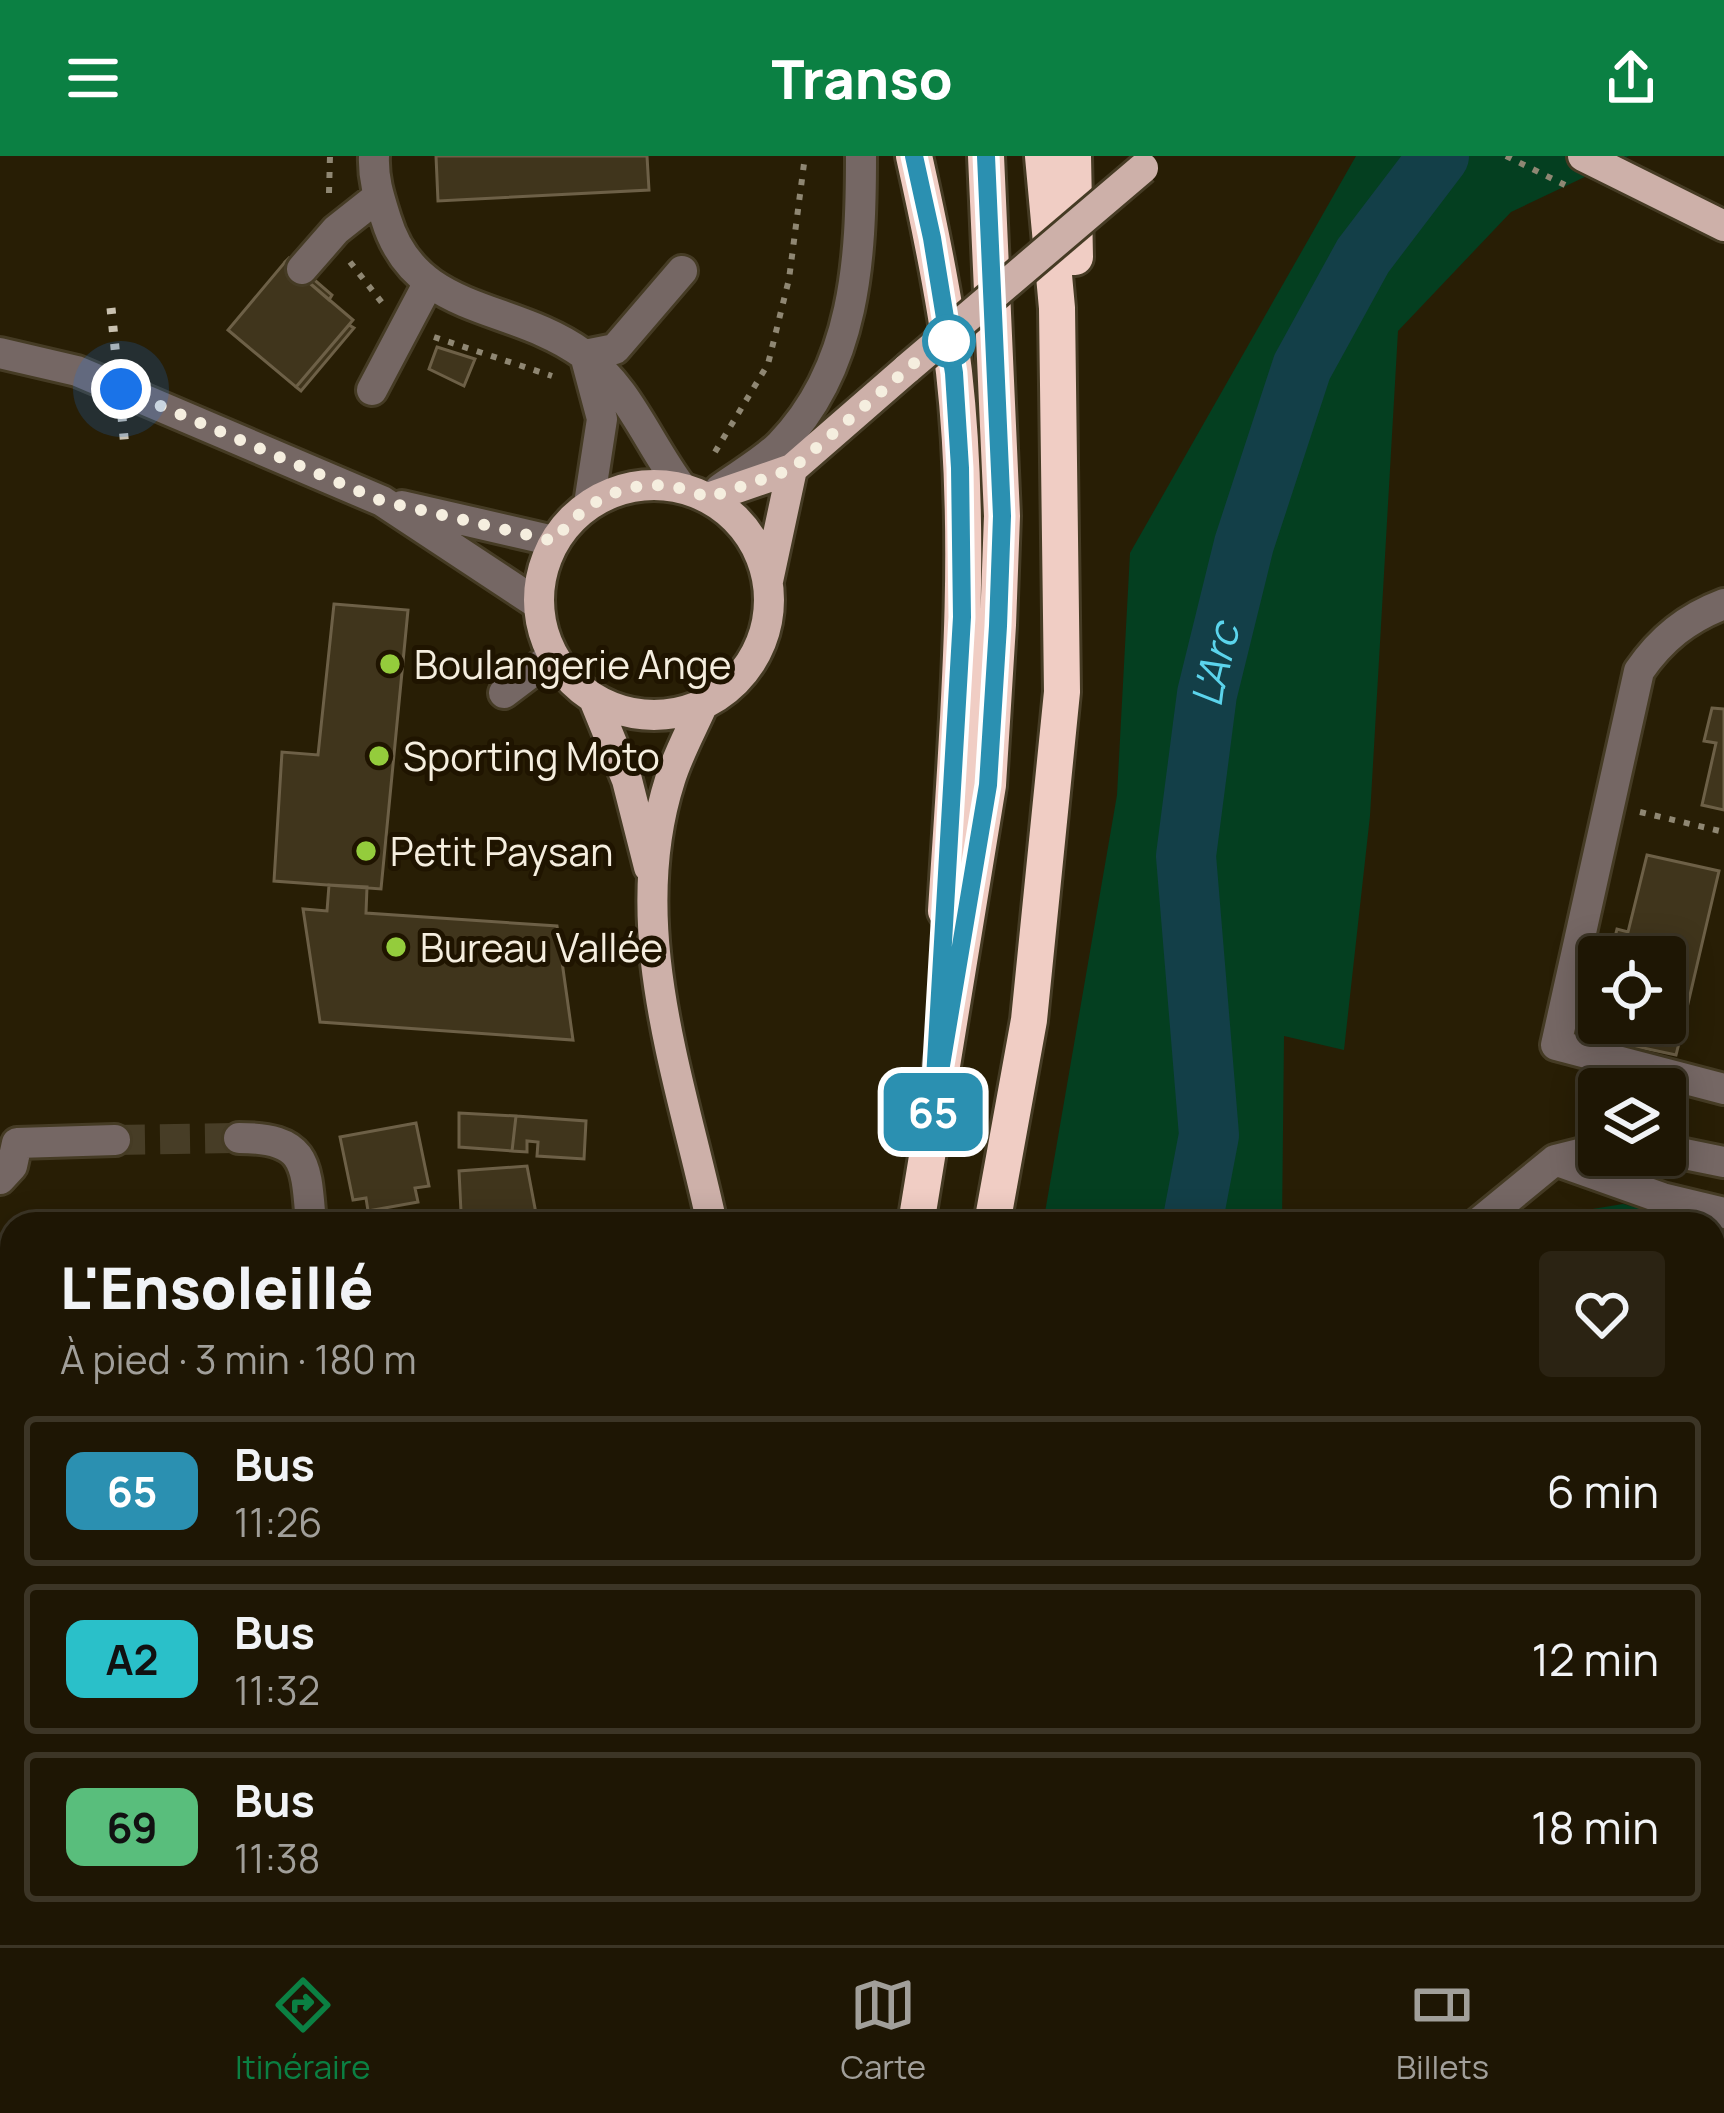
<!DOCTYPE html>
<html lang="fr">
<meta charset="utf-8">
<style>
body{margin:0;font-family:Manrope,sans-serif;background:#2b2313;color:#f1f3f6;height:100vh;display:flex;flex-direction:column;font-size:45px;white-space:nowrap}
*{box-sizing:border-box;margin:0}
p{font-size:39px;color:#a19f9a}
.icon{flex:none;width:66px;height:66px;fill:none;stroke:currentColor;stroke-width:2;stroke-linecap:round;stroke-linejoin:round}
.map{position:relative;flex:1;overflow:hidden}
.side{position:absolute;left:0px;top:1056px;width:1725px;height:735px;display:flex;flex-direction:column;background:#1e1604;border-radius:36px 36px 0 0;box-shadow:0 6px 30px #0003,0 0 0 3px #3c3526}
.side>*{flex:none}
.badge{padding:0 24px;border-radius:18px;font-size:42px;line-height:78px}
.controls{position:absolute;left:1578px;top:780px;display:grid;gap:24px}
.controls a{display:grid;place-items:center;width:108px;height:108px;border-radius:12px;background:#1e1604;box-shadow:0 6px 30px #0003,0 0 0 3px #3c3526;font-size:60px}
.you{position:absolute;width:60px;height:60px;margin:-30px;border:9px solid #fff;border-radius:50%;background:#1a73e8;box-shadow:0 0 0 18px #1a73e833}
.map>.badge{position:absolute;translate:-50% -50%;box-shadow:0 0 0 6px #fff}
.round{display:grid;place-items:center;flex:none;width:126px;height:126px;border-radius:12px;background:#2b2313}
.summary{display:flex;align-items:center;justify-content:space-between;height:204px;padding:0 60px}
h1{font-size:57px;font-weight:800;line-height:90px}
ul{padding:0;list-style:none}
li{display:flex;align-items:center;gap:36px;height:150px;margin:0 24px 18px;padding:0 36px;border:6px solid #3c3526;border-radius:12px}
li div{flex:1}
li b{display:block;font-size:45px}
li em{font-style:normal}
li .badge{min-width:132px;font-weight:700;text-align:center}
header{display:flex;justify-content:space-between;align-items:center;height:156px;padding:0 60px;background:#0b8043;color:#fff;font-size:54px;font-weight:800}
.tabs{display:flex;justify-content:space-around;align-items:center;height:168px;border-top:3px solid #3c3526;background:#1e1604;font-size:33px;color:#a19f9a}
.tabs a{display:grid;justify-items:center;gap:6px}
.tabs .on{color:#0b8043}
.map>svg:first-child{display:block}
.green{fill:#043f20}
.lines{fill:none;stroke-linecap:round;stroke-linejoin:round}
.river{stroke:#133f48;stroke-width:60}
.building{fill:#40351c;stroke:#6d6047;stroke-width:3}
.minor-tunnel{stroke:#473d26;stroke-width:30;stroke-dasharray:30 15;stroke-linecap:butt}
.minor-casing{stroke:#453b24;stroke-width:36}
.major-casing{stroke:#453b24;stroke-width:36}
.highway-casing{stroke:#453b24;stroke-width:42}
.path{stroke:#8f8773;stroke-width:6;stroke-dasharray:6 9;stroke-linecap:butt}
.minor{stroke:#756764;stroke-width:30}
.major{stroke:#cdb0a9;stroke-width:30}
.highway{stroke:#f0cdc4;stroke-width:36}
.rail{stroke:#c9c1b0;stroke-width:9;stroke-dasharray:6 12;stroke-linecap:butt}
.major-bridge-casing{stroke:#453b24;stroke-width:36;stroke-linecap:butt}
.major-bridge{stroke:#cdb0a9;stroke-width:30}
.line-casing{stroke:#fff;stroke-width:27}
.line{stroke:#2b90b1;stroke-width:18}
.walk{stroke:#f5eedf;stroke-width:12;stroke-dasharray:0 21.6}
.stop-dot{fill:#fff;stroke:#2b90b1;stroke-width:6}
.poi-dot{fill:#94cc3c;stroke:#1f1400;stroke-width:4.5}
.labels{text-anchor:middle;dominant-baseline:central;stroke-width:10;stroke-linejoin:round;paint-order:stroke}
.poi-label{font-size:39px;fill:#f5eedf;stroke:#1f1400;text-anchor:start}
.water-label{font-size:42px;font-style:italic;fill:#5bd4ec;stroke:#1f1400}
</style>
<header><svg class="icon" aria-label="menu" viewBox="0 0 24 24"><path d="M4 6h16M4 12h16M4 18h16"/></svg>Transo<svg class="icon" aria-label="share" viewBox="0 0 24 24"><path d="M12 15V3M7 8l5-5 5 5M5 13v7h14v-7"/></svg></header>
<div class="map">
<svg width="1724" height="1789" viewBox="0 0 1724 1789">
<rect width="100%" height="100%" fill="#281e05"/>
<path class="green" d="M1356 0H1629L1511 56 1398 175 1370 660 1344 894 1284 880 1282 1068H1043L1117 639 1130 397Z
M1623 1048 1705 1068H1547L1574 1056Z
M1713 1070 1724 1073V1749L1713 1778Z
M932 1779H1276V1789H930Z
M1491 1779H1713L1709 1789H1520Z"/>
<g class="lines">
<g class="river">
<path id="s1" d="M1192 1068 1209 979 1186 700 1207 538 1244 388 1302 211 1363 100 1439 0"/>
<path d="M1120 1779 1121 1789"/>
</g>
</g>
<path class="building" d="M436 0H647L649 34 438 45Z
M289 102 332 139 329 144 285 106Z
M285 106 353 164 296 231 228 174Z
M349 169 354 172 301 235 296 231Z
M437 191 475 203 464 230 429 213Z
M334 448 408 454 381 733 274 725 282 596 318 599Z
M1712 552 1724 553V654L1702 649 1716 587 1704 585Z
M1647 699 1719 715 1683 869 1665 865V801H1610L1617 773 1628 776Z
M329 729 367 731 366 757 557 770 573 884 320 866 303 753 327 755Z
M1618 872 1679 887 1676 899 1615 886Z
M459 957 516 960 512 995 459 991Z
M516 960 586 965 584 1003 537 1000 538 986 527 985V996L512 995Z
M416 967 429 1030 415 1032 418 1046 368 1055 366 1042 353 1044 340 981Z
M527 1010 538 1068H452L451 1057 461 1056 459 1015Z
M1713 1114 1724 1120V1145L1713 1163Z
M1715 1491 1724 1496V1585L1713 1604Z
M12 1648V1700L0 1660V1652Z
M0 1692 12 1732V1779H20L0 1786Z
M93 1779 96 1789H57L54 1780Z
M229 1779H264L265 1789H230Z
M472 1779H499L500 1789H472Z
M1572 1779H1594L1588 1789H1575L1568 1785Z"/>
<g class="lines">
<path class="minor-tunnel" d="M115 984 239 982"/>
<g class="minor-casing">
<path id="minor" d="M374 0C373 23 379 41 386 63 415 160 512 146 583 198 628 231 648 287 681 331
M302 113 336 74 379 40
M0 197 77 215 382 345 538 448
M585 199 602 263 589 348
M585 199 615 193 682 115
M372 234 429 126
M720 333C739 319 763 306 780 289 856 211 861 102 861 0
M402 350 554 385
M1724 448C1687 462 1661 483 1639 515L1556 889 1724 933
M504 537 553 500
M239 982C308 982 306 1008 311 1068
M1665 994 1724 1006
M1555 1004 1662 1042 1724 1057
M0 1023 12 1010 17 987 115 984
M1477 1068 1555 1004 1599 993
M0 1240 12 1242
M0 1337 12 1336
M222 1779 224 1789
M1408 1789V1779"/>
</g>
<g class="major-casing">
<path id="major" d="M1583 0 1724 70
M539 444a115 115 0 1 1 230 0a115 115 0 1 1-230 0Z
M708 342 792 313 908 212
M768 425 792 313
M594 543 627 624 649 711
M703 548C692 573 678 598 670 624 623 771 681 924 712 1068
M698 1789 699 1779"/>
</g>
<g class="highway-casing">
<path id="highway" d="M914 0C930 71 945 143 954 216 974 392 957 579 946 755
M1073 0 1075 101
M916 1068 988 629 998 469 1002 360 986 0
M992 1068 1029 864 1062 536 1057 152 1043 0
M793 1789 794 1779
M873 1789 875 1779"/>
</g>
<path class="path" d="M1506 0 1565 29
M329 37 330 0
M350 106 383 148
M434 181 552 220
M715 296 768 208 789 123 805 0
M1640 656 1724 676
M1713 1367 1724 1372
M1713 1482 1724 1465"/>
<use href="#minor" class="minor"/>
<use href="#major" class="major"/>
<use href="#highway" class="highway"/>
<path class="rail" d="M111 152 125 291"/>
<g class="major-bridge-casing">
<path id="major-bridge" d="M908 212 1143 12"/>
</g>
<use href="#major-bridge" class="major-bridge"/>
</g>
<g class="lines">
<g class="line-casing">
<path id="line" d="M914 0 932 82 954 217 960 312 962 461 933 957 988 629 998 470 1002 360 986 0"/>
</g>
<use href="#line" class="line"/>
<path class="walk" d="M121 233 382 345 554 385C593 334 648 314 708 342L792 313 942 183 949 185"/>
</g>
<circle class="stop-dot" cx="949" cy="185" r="24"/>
<g class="poi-dot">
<circle cx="390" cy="508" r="12"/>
<circle cx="379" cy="600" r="12"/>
<circle cx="366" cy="695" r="12"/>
<circle cx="396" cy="791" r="12"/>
</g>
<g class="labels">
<g class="poi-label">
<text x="414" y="508">Boulangerie Ange</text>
<text x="403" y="600">Sporting Moto</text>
<text x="390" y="695">Petit Paysan</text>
<text x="420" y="791">Bureau Vallée</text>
</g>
<g class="water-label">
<text stroke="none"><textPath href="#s1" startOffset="564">L'Arc</textPath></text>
</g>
</g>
</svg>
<div class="controls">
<a><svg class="icon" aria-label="locate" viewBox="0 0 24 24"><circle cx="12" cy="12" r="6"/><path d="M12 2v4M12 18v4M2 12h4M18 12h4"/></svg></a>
<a><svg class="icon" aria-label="layers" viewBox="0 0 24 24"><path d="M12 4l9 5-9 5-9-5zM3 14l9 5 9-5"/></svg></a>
</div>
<div class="you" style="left:121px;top:233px"></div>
<b class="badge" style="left:933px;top:956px;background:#2b90b1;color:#fff">65</b>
<section class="side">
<div class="summary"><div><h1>L'Ensoleillé</h1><p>À pied · 3 min · 180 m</p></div><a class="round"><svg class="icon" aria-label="heart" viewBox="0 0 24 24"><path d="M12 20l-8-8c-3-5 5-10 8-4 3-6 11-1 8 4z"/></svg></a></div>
<ul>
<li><span class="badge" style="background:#2b90b1;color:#fff">65</span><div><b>Bus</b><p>11:26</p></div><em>6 min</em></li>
<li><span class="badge" style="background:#2ac0c9;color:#111">A2</span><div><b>Bus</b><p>11:32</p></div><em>12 min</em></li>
<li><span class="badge" style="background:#59be7c;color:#111">69</span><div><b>Bus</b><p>11:38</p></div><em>18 min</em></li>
</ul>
</section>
</div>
<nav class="tabs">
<a class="on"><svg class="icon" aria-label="directions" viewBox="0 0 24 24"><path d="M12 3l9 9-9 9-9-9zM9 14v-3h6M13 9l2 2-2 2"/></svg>Itinéraire</a>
<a><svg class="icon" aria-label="map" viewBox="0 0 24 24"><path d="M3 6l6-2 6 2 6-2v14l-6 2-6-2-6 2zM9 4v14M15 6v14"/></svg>Carte</a>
<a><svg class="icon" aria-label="tickets" viewBox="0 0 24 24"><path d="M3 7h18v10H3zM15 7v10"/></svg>Billets</a>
</nav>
